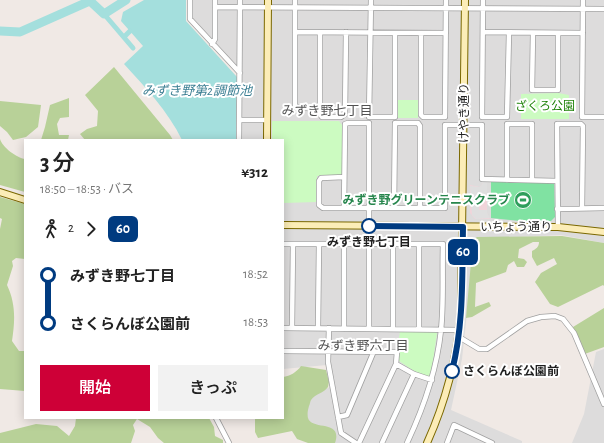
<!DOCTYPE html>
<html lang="ja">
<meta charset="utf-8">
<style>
body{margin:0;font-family:"Alegreya Sans","Noto Sans JP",sans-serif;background:#f2f2f2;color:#222;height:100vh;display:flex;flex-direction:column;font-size:15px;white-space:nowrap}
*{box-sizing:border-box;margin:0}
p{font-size:13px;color:#767676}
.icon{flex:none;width:22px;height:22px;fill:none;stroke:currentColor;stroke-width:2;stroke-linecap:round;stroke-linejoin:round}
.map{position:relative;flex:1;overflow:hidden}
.details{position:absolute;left:24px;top:139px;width:260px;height:280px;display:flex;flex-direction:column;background:#fff;border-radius:0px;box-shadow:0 2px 10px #0003}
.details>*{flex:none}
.badge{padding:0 8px;border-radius:6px;font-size:14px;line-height:26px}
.map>.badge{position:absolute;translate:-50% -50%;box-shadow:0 0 0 2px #fff}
.legs{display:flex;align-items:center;gap:6px;height:44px;padding:0 16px;font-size:13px}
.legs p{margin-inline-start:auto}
.headline{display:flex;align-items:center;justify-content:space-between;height:68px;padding:0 16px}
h1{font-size:22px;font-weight:600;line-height:30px}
.cta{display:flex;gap:8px;margin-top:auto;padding:8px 16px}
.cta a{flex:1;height:46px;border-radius:0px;background:#ce0037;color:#fff;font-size:16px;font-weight:600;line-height:46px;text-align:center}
.cta a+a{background:#f2f2f2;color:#222}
ul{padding:0 16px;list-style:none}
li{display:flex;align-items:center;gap:14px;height:48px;font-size:15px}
li i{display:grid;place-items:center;width:6px;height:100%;margin:0 5px;background:currentColor}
li i::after{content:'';width:10px;height:10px;margin:-5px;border:3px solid;border-radius:50%;background:#fff}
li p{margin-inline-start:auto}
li:first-child i{background:linear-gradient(#0000 50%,currentColor 0)}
li:last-child i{background:linear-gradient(currentColor 50%,#0000 0)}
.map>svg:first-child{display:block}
.residential{fill:#dddcdc}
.commercial{fill:#f1d4da}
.forest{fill:#b8d198}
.park{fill:#ccfbc1}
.pitch{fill:#80e2a2}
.parking{fill:#dfdfdf}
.water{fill:#a4dfdd}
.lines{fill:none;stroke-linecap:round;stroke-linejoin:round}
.canal{stroke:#a4dfdd;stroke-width:5}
.river{stroke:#a4dfdd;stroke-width:9}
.street-casing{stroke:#a0a0a0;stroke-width:6}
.secondary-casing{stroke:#7b6801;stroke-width:8}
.street{stroke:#fff;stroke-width:4.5}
.secondary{stroke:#fcedb7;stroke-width:6}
.line-1-casing{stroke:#fff;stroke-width:9}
.line-1{stroke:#003b80;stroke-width:6}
.stop-1-dot{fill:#fff;stroke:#003b80;stroke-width:2}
.labels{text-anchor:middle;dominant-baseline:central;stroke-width:4;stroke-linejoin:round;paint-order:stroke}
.park-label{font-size:12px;fill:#1e8208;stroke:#fff}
.street-label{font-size:12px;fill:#1f1f1f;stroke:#fff}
.leisure-label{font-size:12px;font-weight:bold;fill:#27864d;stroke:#fff;text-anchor:end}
.stop-label{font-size:12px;font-weight:bold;fill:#1f1f1f;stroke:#fff}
.water-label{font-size:13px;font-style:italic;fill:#3c7f93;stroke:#fff}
.neighbourhood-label{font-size:13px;fill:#525252;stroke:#fff}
</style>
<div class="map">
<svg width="604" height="443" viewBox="0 0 604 443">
<rect width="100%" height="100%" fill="#f0e9e5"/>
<path class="residential" d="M192 0H604V243L561 235 475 239 462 359 451 410 522 441V443H334L310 424 305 410 310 396 330 387 327 365 283 369V140H242V71L192 17Z
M604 349V443H572L584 414 596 352Z"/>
<path class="commercial" d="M483 183H487V213L490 219H475L470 213V185L480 187Z"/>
<path class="forest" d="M114 67 170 135 173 140H85L80 134 87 129 97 126 98 111 85 95Z
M69 98V117L60 118 57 124 59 135H69L68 140H41L45 127 50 105Z
M0 101 41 105 38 127 26 137 13 140 7 132 0 126Z
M0 139C2 147 17 158 25 159V192L0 185Z
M0 197 25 204V259L16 258 12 261 13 266 7 285C16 304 15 321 12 341L19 351H25V391L0 389V229L2 219 0 218Z
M562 236 604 243V286L603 285 558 307 550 304 535 282 541 273 557 264 554 258 537 266 532 257V251C536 249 539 247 539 242H533L519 249 518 258 524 259 527 262 524 267H517L514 261 508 265 506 272 476 283 475 307 489 302 491 306 472 317 466 318 473 240 477 237Z
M604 308V347L582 355 574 335 573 327Z
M301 366 326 370 329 382 328 387C324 393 315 394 311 400 310 402 310 404 309 406 308 410 307 413 308 418 312 431 343 419 335 443H308L297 439 292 431 258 438 255 432V418H283V377C290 376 297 372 301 366Z
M76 418H209L214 427 215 436 223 440V443H164L158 438 150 427 137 419 133 425 135 431 131 443H0V433L36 424 57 426 69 436 75 426Z"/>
<path class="park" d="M558 93 569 95V119H521V94Z
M397 100H418V118H397Z
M272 121H339L342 125V174L340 175 317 176V202L283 203V140H272Z
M400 331 435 332 437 333 431 375 429 377 414 371 399 361 397 351Z"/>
<path class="pitch" d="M491 182H554L555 217 551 221H520L491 218Z"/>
<path class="parking" d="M483 183H487V195L479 196V210H487V213L490 218 476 219 472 215 470 186 480 187Z"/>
<path class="water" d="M144 0H186V21L237 77 236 140H182C168 111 145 87 124 64L143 46 121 21 123 12Z"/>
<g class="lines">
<path class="canal" d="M104 14 133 48
M124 37 130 31"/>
<path class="river" d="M0 31 20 32 90 1 104 14 126 0"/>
<g class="street-casing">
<path id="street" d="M190 0V19L240 73
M295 0V107L319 108
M371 0 369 117H395V33
M483 0 482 117H507L509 33
M583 0 582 117H604
M215 7 604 9
M295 32 446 33
M320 32V114L322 117H341L345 114 346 32
M483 32 583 33
M421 33V115L423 117H445L446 0
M533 33 532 90H558V33
M212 44 215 39V0
M239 120H267
M239 140 240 0
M344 177 321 178 319 181V205L323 208H445V125H482V179L557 181
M507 180V124H532V180
M344 208 345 126V124L348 123H369V226
M394 208 395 123H418L420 126V208
M557 209 604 208
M558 227 557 124H581L583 126 582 208
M283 244H443C442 272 444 302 441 330 437 369 424 407 407 443
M393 244V329
M283 328 460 330
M292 328 293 244
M318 328 319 244
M329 328 328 362 341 433 356 443
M344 329V244
M369 329V244
M419 329V244
M459 337 479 349H487L527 321 541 317 555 316 563 319 574 333 604 404
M283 351 397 352 396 364 359 443
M396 364 414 374 432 380
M338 417 347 415 374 351
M216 418 229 443
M382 443 414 374
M447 443 454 425 492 443"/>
</g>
<g class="secondary-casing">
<path id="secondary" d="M267 140 268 0
M0 192 25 200
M283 225 558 227 604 232
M427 443C446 401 457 358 461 312L465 0"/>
</g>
<use href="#street" class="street"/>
<use href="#secondary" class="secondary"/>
</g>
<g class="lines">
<g class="line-1-casing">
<path id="line-1" d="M369 226 463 227C462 275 464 324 452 371"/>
</g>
<use href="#line-1" class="line-1"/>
</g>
<defs>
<g id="stadium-disc" transform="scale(0.9)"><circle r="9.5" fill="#2e9e5b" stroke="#fff"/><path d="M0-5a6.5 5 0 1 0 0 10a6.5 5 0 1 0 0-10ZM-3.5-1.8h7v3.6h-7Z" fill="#fff"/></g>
</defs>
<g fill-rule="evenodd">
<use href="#stadium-disc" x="523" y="200"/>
</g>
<g class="stop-1-dot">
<circle cx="369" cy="226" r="7"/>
<circle cx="452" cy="371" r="7"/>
</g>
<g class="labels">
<g class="park-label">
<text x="545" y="106">ざくろ公園</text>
</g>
<g class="street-label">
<text transform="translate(464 113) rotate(-90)">けやき通り</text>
<text x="516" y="227">いちょう通り</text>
</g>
<g class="leisure-label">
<text x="510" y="200">みずき野グリーンテニスクラブ</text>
</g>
<g class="stop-label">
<text x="369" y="242">みずき野七丁目</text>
<text x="463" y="371" text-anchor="start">さくらんぼ公園前</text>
</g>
<g class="water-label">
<text x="197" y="91">みずき野第2調節池</text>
</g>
<g class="neighbourhood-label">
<text x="327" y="111">みずき野七丁目</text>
<text x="363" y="346">みずき野六丁目</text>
</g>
</g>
</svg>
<b class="badge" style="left:463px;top:252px;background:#003b80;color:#fff">60</b>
<section class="details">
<div class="headline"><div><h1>3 分</h1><p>18:50 – 18:53 · バス</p></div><b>¥312</b></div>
<div class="legs"><svg class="icon" aria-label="walk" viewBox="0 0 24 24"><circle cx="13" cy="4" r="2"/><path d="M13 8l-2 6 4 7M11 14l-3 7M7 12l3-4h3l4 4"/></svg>2<svg class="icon" aria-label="forward" viewBox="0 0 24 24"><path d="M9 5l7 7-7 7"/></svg><b class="badge" style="background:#003b80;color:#fff">60</b></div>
<ul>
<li><i style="color:#003b80"></i><b>みずき野七丁目</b><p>18:52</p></li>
<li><i style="color:#003b80"></i><b>さくらんぼ公園前</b><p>18:53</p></li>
</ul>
<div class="cta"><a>開始</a><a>きっぷ</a></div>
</section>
</div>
